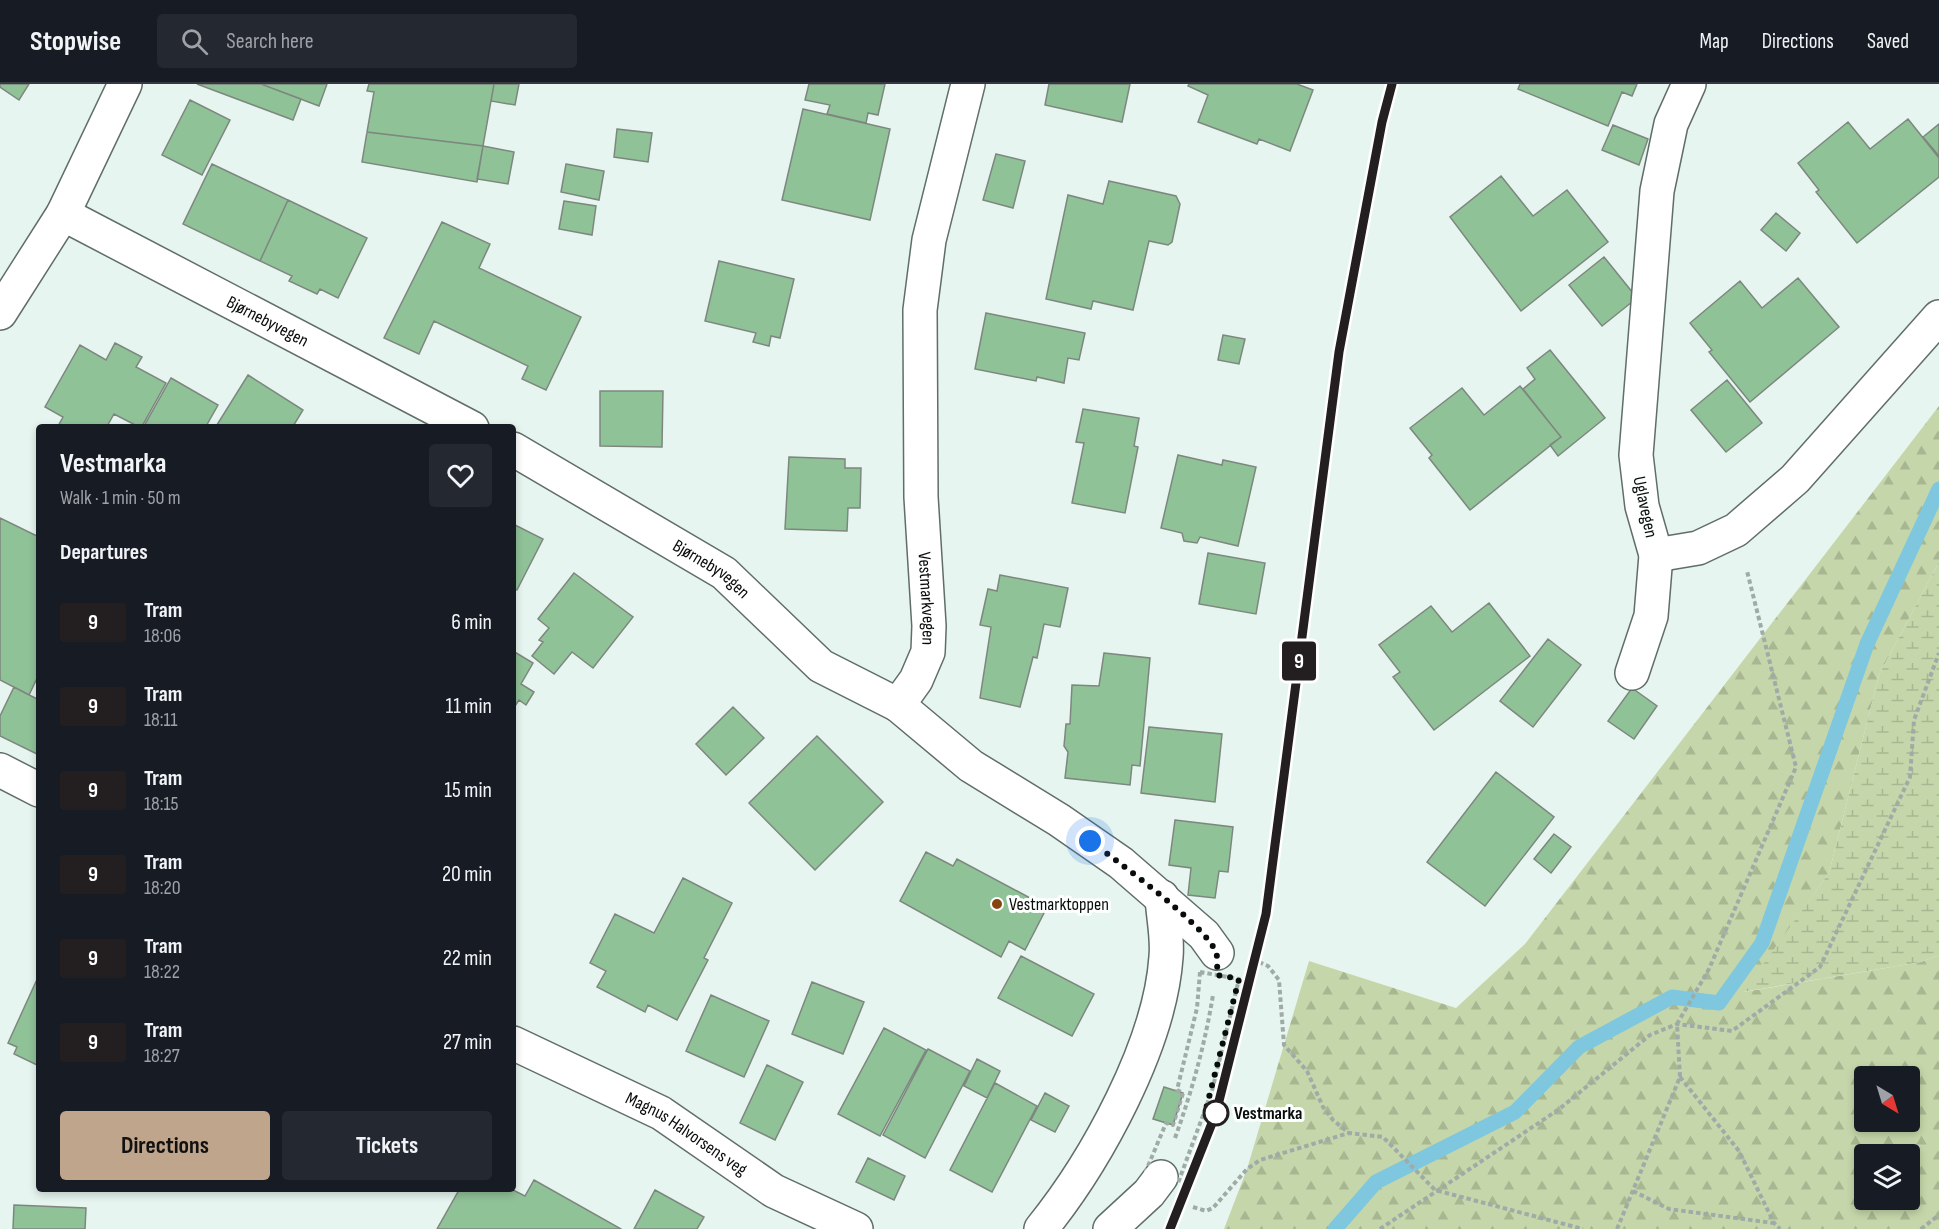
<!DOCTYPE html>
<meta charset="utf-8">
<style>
body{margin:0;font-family:"Sofia Sans Condensed",sans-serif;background:#242831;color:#f1f3f6;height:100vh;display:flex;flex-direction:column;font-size:22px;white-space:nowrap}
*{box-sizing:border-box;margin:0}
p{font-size:20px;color:#9ea1a6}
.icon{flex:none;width:33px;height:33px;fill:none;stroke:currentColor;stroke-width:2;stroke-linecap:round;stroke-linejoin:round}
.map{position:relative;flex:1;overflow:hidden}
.details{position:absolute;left:36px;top:340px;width:480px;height:768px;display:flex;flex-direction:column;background:#171b24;border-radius:6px;box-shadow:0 3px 9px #0003}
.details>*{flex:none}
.badge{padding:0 12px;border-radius:4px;font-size:21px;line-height:39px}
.needle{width:39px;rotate:142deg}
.fabs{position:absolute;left:1854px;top:982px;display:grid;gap:12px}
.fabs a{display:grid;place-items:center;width:66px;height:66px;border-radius:6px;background:#171b24;box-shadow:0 3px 9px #0003;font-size:30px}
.you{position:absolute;width:30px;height:30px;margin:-15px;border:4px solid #fff;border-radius:50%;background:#1a73e8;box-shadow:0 0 0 9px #1a73e833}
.map>.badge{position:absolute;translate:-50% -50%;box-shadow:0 0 0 3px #fff}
h2{padding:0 24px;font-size:22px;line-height:54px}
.round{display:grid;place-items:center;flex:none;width:63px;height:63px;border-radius:6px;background:#242831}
.overview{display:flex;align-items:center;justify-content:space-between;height:102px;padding:0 24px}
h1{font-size:28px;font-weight:700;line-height:45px}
.cta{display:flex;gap:12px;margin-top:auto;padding:12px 24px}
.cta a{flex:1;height:69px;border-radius:6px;background:#c0a58d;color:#111;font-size:24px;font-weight:700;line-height:69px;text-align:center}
.cta a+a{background:#242831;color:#f1f3f6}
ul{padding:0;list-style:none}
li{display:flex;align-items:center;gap:18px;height:84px;padding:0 24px}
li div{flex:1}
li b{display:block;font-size:22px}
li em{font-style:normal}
li .badge{min-width:66px;font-weight:700;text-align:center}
header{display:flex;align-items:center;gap:36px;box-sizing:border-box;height:84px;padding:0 30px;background:#171b24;border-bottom:2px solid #363941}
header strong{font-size:28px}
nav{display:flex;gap:33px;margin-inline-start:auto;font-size:21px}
.search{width:420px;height:54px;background:#242831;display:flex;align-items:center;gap:15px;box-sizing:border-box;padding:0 21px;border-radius:6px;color:#9ea1a6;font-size:22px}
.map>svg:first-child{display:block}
.forest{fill:url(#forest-firs);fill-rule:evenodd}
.wetland{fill:url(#wetland-marsh)}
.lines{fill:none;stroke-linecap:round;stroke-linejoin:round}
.stream{stroke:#7fc7de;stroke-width:15}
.building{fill:#90c298;stroke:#7d877f;stroke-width:1.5}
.minor-casing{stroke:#606d68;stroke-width:36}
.path{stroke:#9faba6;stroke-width:4;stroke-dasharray:4.5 3;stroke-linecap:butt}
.minor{stroke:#fff;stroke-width:33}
.tram{stroke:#2c3230;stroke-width:1.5}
.line-casing{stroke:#fff;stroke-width:14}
.line{stroke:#231f20;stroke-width:9}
.walk{stroke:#080c0b;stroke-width:6;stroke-dasharray:0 10.8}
.poi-dot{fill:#85450d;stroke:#fcfffe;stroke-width:2}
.stop-dot{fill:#fff;stroke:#231f20;stroke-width:3}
.labels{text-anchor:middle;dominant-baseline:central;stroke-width:6;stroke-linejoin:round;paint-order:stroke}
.street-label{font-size:18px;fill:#080c0b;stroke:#fcfffe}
.poi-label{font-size:18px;fill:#080c0b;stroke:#fcfffe;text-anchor:start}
.stop-label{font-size:18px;font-weight:bold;fill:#080c0b;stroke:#fcfffe;text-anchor:start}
</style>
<header>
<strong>Stopwise</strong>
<div class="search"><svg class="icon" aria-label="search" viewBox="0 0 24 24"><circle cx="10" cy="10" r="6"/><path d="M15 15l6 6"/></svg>Search here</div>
<nav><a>Map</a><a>Directions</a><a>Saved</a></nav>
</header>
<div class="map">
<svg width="1939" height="1145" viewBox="0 0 1939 1145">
<defs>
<pattern id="forest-firs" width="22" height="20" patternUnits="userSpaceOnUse" patternTransform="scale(1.5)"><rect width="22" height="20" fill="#c5d7aa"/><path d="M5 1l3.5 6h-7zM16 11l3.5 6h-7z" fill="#a8b791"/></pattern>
<pattern id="wetland-marsh" width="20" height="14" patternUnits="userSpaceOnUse" patternTransform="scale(1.5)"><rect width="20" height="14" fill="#c5d7aa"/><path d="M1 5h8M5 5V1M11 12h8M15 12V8" fill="none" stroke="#a8b791"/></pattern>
</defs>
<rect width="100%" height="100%" fill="#e6f5ef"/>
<path class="forest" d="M1939 322V478L1879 591 1829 789 1744 908 1921 878 1939 871V1145H1224L1247 1085 1309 877 1456 924 1525 860ZM1864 993H1910V1038H1864ZM1864 1071H1910V1116H1864Z"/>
<path class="wetland" d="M1939 478V871L1921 878 1743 908 1829 789 1879 591Z"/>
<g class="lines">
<path class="stream" d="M1335 1145 1376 1098 1515 1028 1579 963 1672 913 1719 919 1762 859 1867 560 1939 405"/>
</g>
<path class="building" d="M0 0H29L19 16 0 3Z
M197 0H261L301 15 293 36Z
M261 0H327L319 22Z
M369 0H494L483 62 367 48 374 8 367 7Z
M494 0H519L515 21 491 17Z
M809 0H885L878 31 868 29 866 39 827 30 830 21 805 16Z
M1049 0H1130L1122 38 1045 21Z
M1189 0H1297L1313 6 1290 67 1259 55 1257 60 1198 38 1208 11 1188 2Z
M1520 0H1637L1632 12 1622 8 1608 42 1518 5Z
M190 16 230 36 202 91 162 71Z
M803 25 890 45 870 136 782 116Z
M1908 35 1939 74V93L1857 159 1816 108 1819 106 1798 79 1848 38 1870 65Z
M1939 40V72L1923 53Z
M1613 41 1648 55 1639 81 1602 66Z
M617 45 652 49 648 78 614 73Z
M367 48 483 62 477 98 362 78Z
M483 62 514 68 508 100 477 95Z
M996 70 1025 77 1013 124 983 116Z
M212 80 288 116 260 177 183 140Z
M566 80 604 87 599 116 561 108Z
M1501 92 1533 132 1567 106 1608 158 1521 227 1450 133Z
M1109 97 1176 112 1180 120 1172 158 1168 161 1149 157 1133 226 1093 217 1091 225 1046 215 1068 111 1103 120Z
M288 116 367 154 338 214 320 205 317 210 289 197 292 192 260 177Z
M564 117 596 122 592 151 559 145Z
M1776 129 1800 149 1786 167 1761 146Z
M442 138 490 160 479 184 581 233 546 306 522 295 528 282 434 237 419 270 384 254Z
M1604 173 1637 214 1602 242 1569 201Z
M719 177 794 195 780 254 771 252 769 262 753 258 756 249 705 237Z
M1798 194 1839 243 1750 318 1709 268 1712 266 1690 239 1740 197 1762 224Z
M986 229 1085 249 1079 276 1068 274 1064 299 1037 293 1036 297 975 285Z
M1223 251 1245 255 1239 280 1218 276Z
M115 259 142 273 136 283 166 299 141 344 114 330 106 344H57L63 333 45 323 80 261 106 276Z
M1550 266 1605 334 1558 372 1550 361 1561 353 1523 305 1535 295 1527 284Z
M248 291 303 326 292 344H215Z
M171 294 218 321 205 344H143Z
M1727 296 1762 339 1726 368 1691 326Z
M1520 302 1561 353 1470 426 1429 374 1432 371 1410 344 1462 304 1484 331Z
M600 307H663L662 363 600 362Z
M1083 325 1139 334 1134 362 1138 363 1125 429 1072 419 1084 359 1076 358Z
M1178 371 1222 381 1223 376 1256 383 1238 462 1200 453 1197 459 1184 457 1182 449 1161 444Z
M789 373 845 375V384H861L860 424H848L847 447 785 445Z
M0 434 39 453V590L29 611 0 596Z
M513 440 543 455 517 506 513 505Z
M1208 469 1265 479 1256 530 1199 520Z
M574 489 633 533 593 584 572 568 554 590 532 572 543 558 539 556 549 544 538 535Z
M1000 491 1068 504 1060 543 1044 540 1037 574 1033 573 1020 623 980 614 991 543 980 541 988 505 997 507Z
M1489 519 1530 572 1434 646 1393 593 1400 588 1379 561 1431 522 1452 548Z
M1548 555 1581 581 1533 643 1500 617Z
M513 567 533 579 521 600 534 608 526 621 519 616 515 622 513 621Z
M1104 569 1150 574 1140 682 1132 681 1130 701 1065 694 1068 668 1064 662 1066 640H1070L1072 601 1099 602Z
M14 603 39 616V671L0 652V632Z
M1632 604 1657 622 1634 655 1608 637Z
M733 623 764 654 726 691 696 660Z
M1149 643 1222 650 1215 718 1141 709Z
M817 652 883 718 815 786 749 719Z
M1496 688 1554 733 1485 822 1427 778Z
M1175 736 1233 743 1228 788 1219 787 1215 814 1188 811 1191 784 1169 781Z
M1554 750 1571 763 1551 789 1534 775Z
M926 768 953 782 957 775 1032 815 1028 821 1044 829 1025 866 1009 857 1001 873 900 817Z
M683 794 732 819 704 874 708 876 677 936 648 921 645 928 597 903 606 887 590 879 615 830 654 849Z
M1021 872 1094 910 1072 952 998 914Z
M39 891V977L37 981 14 970 17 963 8 959Z
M812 898 864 918 843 970 792 950Z
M711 911 769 937 744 993 686 967Z
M884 944 926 966 880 1052 838 1030Z
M928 965 970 987 925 1074 883 1051Z
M977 975 1000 987 987 1014 964 1002Z
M767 981 803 998 775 1056 740 1039Z
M995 999 1037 1022 992 1108 950 1086Z
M1164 1003 1183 1009 1173 1041 1153 1035Z
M1045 1009 1069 1022 1055 1048 1031 1036Z
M868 1074 905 1092 894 1116 856 1098Z
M534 1096 621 1145H437L459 1106H513L525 1112Z
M655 1106 704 1133 697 1145H634Z
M14 1121 86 1124 85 1145H13Z"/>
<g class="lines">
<g class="minor-casing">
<g id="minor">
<path id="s1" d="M968 0 929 156 920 226 921 413 929 542 928 568 916 596 898 621 971 682 1059 736 1121 779 1204 851 1217 869"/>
<path id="s2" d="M63 130 472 344"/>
<path d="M0 229 63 130 125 0"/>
<path id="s3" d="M513 365 724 489 821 582 898 621"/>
<path d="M1656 471 1698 464 1736 446 1795 395 1939 233"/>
<path d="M1632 589 1651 532 1656 471 1642 422 1636 371 1657 107 1671 40 1689 0"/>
<path d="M0 686 39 706"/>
<path id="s4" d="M513 959 661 1029 774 1107 856 1145"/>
<path d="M1041 1145C1096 1077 1160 961 1166 873 1168 854 1163 832 1162 813"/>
<path d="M1110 1145 1149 1109 1161 1093"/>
</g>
</g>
<path class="path" d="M1259 878 1268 882 1279 896 1284 961 1307 987 1323 1023 1333 1036 1349 1049 1383 1053 1435 1106 1583 1145
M1200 888 1239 895 1212 1007 1178 1099 1146 1087 1166 1039 1173 1041 1183 1009 1177 1006 1197 924Z
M1680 993 1739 1067 1774 1139 1780 1145
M1175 1054C1192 1007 1205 960 1213 911
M1633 1107 1669 1125 1773 1139
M1193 1123 1206 1127 1213 1124 1247 1085 1260 1076 1349 1049
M1380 1145 1558 1026 1650 951 1677 940 1732 947 1820 883 1910 693 1914 636 1939 569
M1617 1145 1680 993 1677 940 1709 885 1796 683 1747 487
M1921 1145 1939 1131"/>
<use href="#minor" class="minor"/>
<path class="tram" d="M1170 1145 1216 1029 1266 830 1339 268 1381 38 1392 0"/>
</g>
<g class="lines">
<g class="line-casing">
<path id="line" d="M1170 1145 1216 1029 1266 830 1339 268 1382 38 1392 0"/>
</g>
<use href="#line" class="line"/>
<path class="walk" d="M1090 757C1117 777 1204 840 1216 868 1218 874 1217 884 1217 891L1239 895 1206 1025 1216 1029"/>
</g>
<circle class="poi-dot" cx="997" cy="820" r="6"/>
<circle class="stop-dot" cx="1216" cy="1029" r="12"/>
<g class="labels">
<g class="street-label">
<text stroke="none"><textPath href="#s2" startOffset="231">Bjørnebyvegen</textPath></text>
<text transform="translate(1645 423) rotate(78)">Uglavegen</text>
<text stroke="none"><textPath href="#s3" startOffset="232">Bjørnebyvegen</textPath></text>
<text stroke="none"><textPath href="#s1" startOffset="520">Vestmarkvegen</textPath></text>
<text stroke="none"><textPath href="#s4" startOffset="196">Magnus Halvorsens veg</textPath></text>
</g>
<g class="poi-label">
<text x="1009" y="820">Vestmarktoppen</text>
</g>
<g class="stop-label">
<text x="1234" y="1029">Vestmarka</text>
</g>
</g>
</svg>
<div class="fabs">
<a><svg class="needle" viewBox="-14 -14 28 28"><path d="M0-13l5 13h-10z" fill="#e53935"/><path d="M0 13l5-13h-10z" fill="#9ea1a6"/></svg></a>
<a><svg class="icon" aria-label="layers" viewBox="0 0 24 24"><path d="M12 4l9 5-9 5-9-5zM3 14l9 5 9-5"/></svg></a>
</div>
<div class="you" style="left:1090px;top:757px"></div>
<b class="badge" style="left:1299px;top:577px;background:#231f20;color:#fff">9</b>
<section class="details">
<div class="overview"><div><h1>Vestmarka</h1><p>Walk · 1 min · 50 m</p></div><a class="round"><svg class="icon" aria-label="heart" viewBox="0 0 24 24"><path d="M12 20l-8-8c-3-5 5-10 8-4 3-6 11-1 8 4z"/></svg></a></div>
<h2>Departures</h2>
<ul>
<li><span class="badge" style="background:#231f20;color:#fff">9</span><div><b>Tram</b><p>18:06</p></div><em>6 min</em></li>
<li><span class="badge" style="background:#231f20;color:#fff">9</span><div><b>Tram</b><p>18:11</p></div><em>11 min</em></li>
<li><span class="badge" style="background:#231f20;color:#fff">9</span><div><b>Tram</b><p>18:15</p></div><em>15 min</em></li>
<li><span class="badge" style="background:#231f20;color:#fff">9</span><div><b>Tram</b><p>18:20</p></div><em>20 min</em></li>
<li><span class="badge" style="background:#231f20;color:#fff">9</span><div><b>Tram</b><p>18:22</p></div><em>22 min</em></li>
<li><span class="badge" style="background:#231f20;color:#fff">9</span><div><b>Tram</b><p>18:27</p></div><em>27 min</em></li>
</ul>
<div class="cta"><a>Directions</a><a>Tickets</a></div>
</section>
</div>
